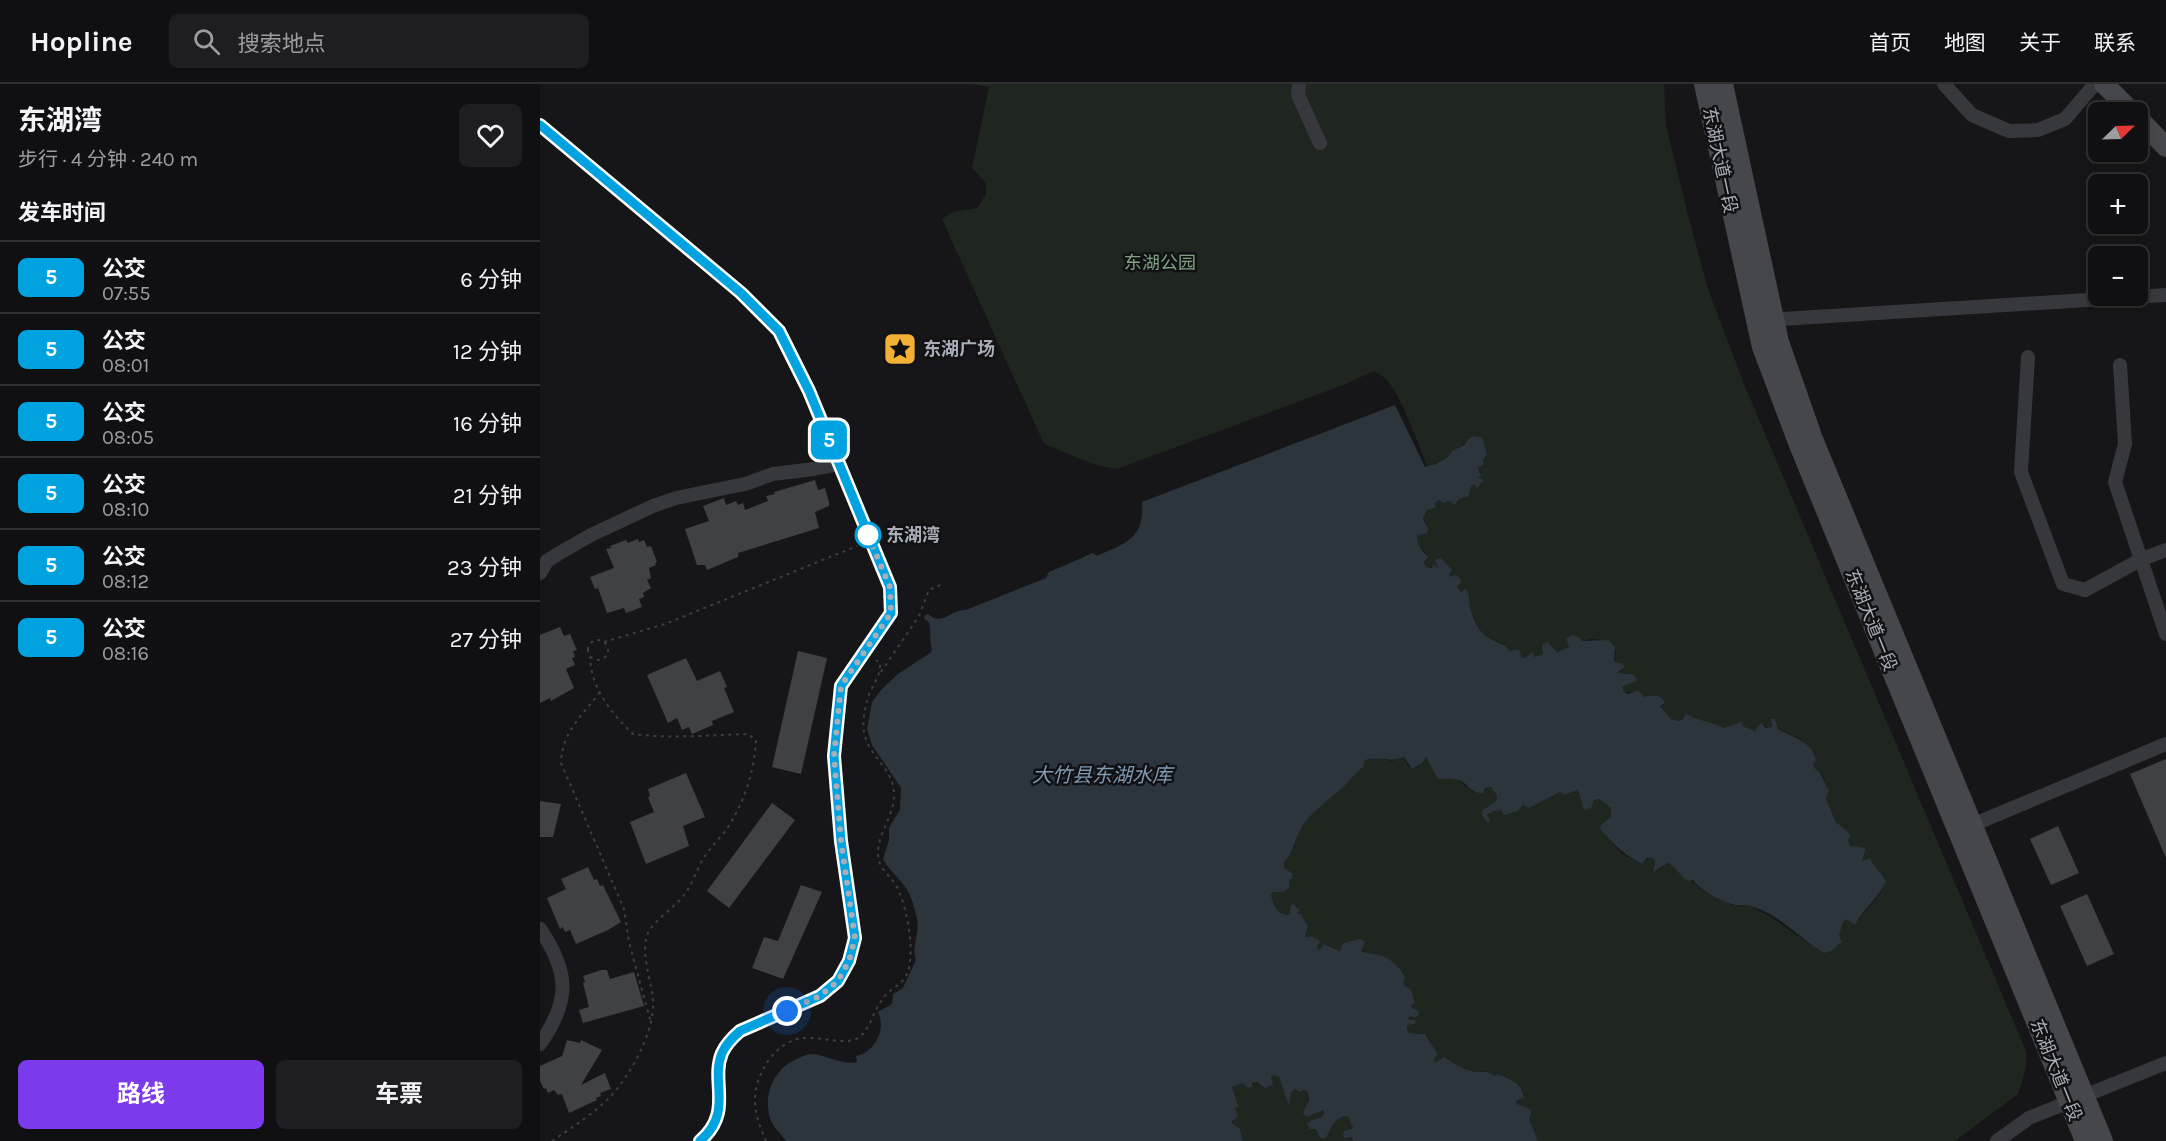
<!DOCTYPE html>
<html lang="zh">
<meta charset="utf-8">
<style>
body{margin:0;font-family:Karla,"Noto Sans SC",sans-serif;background:#1e1e20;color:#f1f3f6;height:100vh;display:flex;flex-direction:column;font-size:22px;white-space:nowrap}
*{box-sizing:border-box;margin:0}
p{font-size:20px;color:#9c9d9f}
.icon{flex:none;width:33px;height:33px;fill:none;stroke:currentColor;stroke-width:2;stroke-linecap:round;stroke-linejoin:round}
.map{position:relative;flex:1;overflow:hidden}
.drawer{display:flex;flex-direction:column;background:#101012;width:540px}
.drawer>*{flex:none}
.badge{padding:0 12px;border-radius:9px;font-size:21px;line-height:39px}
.needle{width:39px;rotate:67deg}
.fabs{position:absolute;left:1548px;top:18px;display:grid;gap:12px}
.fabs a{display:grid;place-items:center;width:60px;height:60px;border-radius:9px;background:#101012;box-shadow:0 3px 9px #0003,0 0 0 2px #303032;font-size:30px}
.you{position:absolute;width:30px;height:30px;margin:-15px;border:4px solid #fff;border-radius:50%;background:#1a73e8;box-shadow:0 0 0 9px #1a73e833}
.map>.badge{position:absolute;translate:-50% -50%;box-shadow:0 0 0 3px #fff}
h2{padding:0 18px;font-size:22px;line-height:54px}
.round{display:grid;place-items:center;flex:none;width:63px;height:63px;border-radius:9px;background:#1e1e20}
.summary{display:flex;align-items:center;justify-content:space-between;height:102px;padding:0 18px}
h1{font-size:28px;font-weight:700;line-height:45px}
.cta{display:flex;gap:12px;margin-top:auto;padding:12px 18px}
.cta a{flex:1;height:69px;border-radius:9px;background:#7c3aed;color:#fff;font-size:24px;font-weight:700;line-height:69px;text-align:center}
.cta a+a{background:#1e1e20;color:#f1f3f6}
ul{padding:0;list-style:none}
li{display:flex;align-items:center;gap:18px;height:72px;padding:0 18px;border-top:2px solid #303032}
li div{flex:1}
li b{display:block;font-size:22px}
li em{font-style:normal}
li .badge{min-width:66px;font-weight:700;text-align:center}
header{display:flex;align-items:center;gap:36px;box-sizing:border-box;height:84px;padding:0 30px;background:#101012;border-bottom:2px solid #303032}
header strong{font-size:28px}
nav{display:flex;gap:33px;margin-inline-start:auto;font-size:21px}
.search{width:420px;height:54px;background:#1e1e20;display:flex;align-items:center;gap:15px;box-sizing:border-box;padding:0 21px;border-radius:9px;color:#9c9d9f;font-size:22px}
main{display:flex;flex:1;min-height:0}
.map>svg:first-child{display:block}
.green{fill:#1e261f}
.water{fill:#2c353c}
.building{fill:#404145}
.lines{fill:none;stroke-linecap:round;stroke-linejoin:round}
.path{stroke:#3d3f44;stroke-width:2;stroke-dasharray:3 4.5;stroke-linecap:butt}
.street{stroke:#37383d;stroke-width:14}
.secondary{stroke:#45474d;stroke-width:20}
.line-casing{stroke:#fff;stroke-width:14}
.line{stroke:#00a3e0;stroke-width:9}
.walk{stroke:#a8adb8;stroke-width:6;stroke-dasharray:0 10.8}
.stop-dot{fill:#fff;stroke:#00a3e0;stroke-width:3}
.labels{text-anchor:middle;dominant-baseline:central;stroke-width:5;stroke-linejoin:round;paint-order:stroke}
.street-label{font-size:18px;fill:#a8adb8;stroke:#111113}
.park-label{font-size:18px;fill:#7fa381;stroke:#111113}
.poi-label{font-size:18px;font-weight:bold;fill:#a8adb8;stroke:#111113;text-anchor:start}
.stop-label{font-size:18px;font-weight:bold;fill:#a8adb8;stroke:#111113;text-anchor:start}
.water-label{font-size:20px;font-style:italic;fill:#7f9bb3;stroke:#111113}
</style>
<header>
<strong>Hopline</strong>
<div class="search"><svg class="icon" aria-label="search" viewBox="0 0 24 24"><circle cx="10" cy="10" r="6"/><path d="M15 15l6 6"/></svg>搜索地点</div>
<nav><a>首页</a><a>地图</a><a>关于</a><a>联系</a></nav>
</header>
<main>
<section class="drawer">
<div class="summary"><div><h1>东湖湾</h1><p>步行 · 4 分钟 · 240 m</p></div><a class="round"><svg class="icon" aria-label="heart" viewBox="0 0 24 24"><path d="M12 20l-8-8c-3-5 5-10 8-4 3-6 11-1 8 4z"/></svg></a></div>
<h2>发车时间</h2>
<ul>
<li><span class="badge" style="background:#00a3e0;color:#fff">5</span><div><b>公交</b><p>07:55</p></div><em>6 分钟</em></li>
<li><span class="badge" style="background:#00a3e0;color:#fff">5</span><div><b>公交</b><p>08:01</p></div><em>12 分钟</em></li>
<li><span class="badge" style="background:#00a3e0;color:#fff">5</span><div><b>公交</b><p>08:05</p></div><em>16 分钟</em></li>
<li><span class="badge" style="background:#00a3e0;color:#fff">5</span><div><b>公交</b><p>08:10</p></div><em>21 分钟</em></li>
<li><span class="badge" style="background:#00a3e0;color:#fff">5</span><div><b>公交</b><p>08:12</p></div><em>23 分钟</em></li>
<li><span class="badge" style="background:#00a3e0;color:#fff">5</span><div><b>公交</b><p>08:16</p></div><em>27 分钟</em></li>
</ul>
<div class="cta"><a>路线</a><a>车票</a></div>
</section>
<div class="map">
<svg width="1626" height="1057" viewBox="0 0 1626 1057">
<rect width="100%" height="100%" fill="#161618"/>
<path class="green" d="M432 0H1124L1126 42 1148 131 1168 205 1204 300 1486 967V984L1478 1010 1415 1057H998L992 1047 986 1025 977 1020 976 1017 981 1016 984 1011C978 998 971 994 957 990L955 992 944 987 936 989 900 976 895 979C892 969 894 951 879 949 876 949 873 950 869 949L867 946 868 941 875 940 868 934 871 932 876 934 874 926 871 922 875 919 871 905 866 904C858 890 858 876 840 871 833 869 827 870 821 867L817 856 803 859 800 867 787 861 782 862 780 866 777 865 779 857 772 852 765 853 768 842 761 831 757 829 760 827 756 821 748 831C736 828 734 822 731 811L733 808H740L749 801 748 787 744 784V778C755 767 755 749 766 737 773 729 781 720 789 713 802 702 817 693 824 677L834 673 852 677 864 673 868 682 876 683 883 678 886 673 899 695H916L933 708 951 703 957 712 956 717 946 724 947 734 949 728 958 725 991 721 1020 708 1025 711 1038 706 1044 726 1054 716 1059 715 1071 724V733L1060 745 1081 769 1102 780 1107 775H1114L1115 783 1118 786 1128 779 1131 780 1164 807 1192 821 1210 822 1228 831 1271 861 1299 852 1303 838 1306 834 1315 841C1321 830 1351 804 1344 793 1343 791 1329 777 1327 775L1322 777 1325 770 1319 765 1310 763 1308 755 1311 753 1296 738 1286 715 1289 706 1287 701 1280 687H1276L1268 662 1260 655 1238 644 1231 635 1232 643 1228 644 1225 641 1215 647 1203 642 1184 644 1155 636 1146 629 1143 635 1139 637 1131 635 1120 622 1125 619 1116 610 1104 613 1094 608 1084 609 1082 604 1086 600 1092 590 1078 589 1077 587 1084 583 1074 578 1076 567 1069 557 1052 555 1042 557 1035 552 1027 554 1029 563 1017 568 1003 561V570L995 573 992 568 986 573 982 574 979 565 970 567 965 560C944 554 936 546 930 523 929 516 930 511 926 504L919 508 917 504 920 500 910 493 907 483 901 475 896 476 899 483 898 484 886 483 884 478 889 473 878 460 877 451 887 450V441L883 435 887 426 896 422V418L899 416 903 419 909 417 918 418 919 415 929 412 931 402 935 401 938 404 942 399 938 395 941 391 938 384 943 381V375L925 359 913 367 908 373 887 383C880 363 860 309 846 295 843 292 838 290 834 287L803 301 577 385 553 380 504 360 402 135 413 128 437 124 446 110V99L432 84 449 3Z
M733 991 739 993 749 1021 751 1009 756 1005 760 1008 764 1006 768 1008 769 1032 782 1025 784 1029 782 1033 769 1038 780 1054 788 1051C790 1040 797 1033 808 1031L813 1044 808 1046 813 1057H703L700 1045 691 1038 693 1037 695 1024 698 1021 692 1003 703 999 708 1004 715 998 723 1002Z"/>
<path class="water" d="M855 321 885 383 895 380 908 373 912 367 924 361 929 355 934 352 942 354 947 370 943 376V381L938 384 941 392 938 394 942 395 943 397 938 404 934 401 931 402 929 412 919 415 915 421 909 417 903 419 899 416 896 418 895 424 887 426 883 435 888 444 887 450 877 451 878 460 884 469 889 472 884 478 886 483 892 484 893 480 898 484 895 476 901 474 912 486 909 490 910 493 915 491 920 494 921 499 917 503 921 508 926 504C930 511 929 516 930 523 936 546 944 554 965 561L970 567 979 565 982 574 986 573 992 568 995 573 1003 570 1002 561 1007 558 1017 568 1029 563 1026 554 1033 551 1040 554 1042 557 1068 556 1075 563 1074 578 1081 579 1085 583 1078 587V589L1092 590 1098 596 1082 603 1084 608 1088 610 1098 606 1104 613C1114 611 1119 609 1125 619L1120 622 1131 635 1139 637 1143 635 1146 629C1158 638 1171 637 1184 644L1201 638 1203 642 1215 647 1221 639 1226 644 1232 643 1231 635H1235L1238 645C1253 653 1273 658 1276 677L1273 680 1276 686 1279 687 1289 706 1286 715 1296 738 1308 748 1311 753 1308 755 1310 762 1325 764V768L1322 777 1330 774C1334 784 1343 789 1346 798 1338 815 1323 825 1315 841L1306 835 1303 838 1299 852 1302 858 1291 867 1284 869C1260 855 1238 829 1210 822 1204 820 1197 822 1191 820 1179 816 1161 807 1153 796L1148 797C1140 793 1136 782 1128 779L1113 788 1115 780 1114 775 1107 774 1102 780C1082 769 1075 762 1060 745L1061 741 1071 733V724L1059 715 1054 716 1051 724 1044 726 1038 706 1024 711 1020 708 989 724 983 721 978 727 964 731 961 726 953 727 947 731 950 736 948 739 942 732V727L956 717 957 712 951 703 945 704 943 709C928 709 929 699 918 696 913 694 904 695 898 695L886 673 882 679 872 685 864 673C846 680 839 670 824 677L823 683C814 690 809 698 800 706 788 716 772 728 763 741 755 753 754 768 744 778V784L752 789V795H749V804L743 808H733L731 811C734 822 736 829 748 831L750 829 751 820 755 821 760 827 757 829 761 830 768 842 765 853 772 852 780 857 777 864 779 866 784 860 800 867 803 859 820 855 825 858 821 867C827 870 834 869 840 871 851 874 861 884 865 894L863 899 866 903 871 905 875 919 871 922 872 924 878 927 879 930 875 934 871 932 868 934 870 936H875V940L868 941 867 946 869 949 885 950 897 969V971L894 975 895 979 904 973C913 979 920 984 931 987 941 990 947 985 954 992L957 990C971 995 982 999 984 1014L976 1017 977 1020 990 1025 991 1030 989 1035 998 1057H813L812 1053 805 1054 803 1052 804 1047 813 1044 808 1032C794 1033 792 1043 786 1054H780L775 1045H770L767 1040 772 1036 782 1033 784 1029 783 1026 769 1032H765L763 1029 769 1016 768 1008 764 1006 760 1008 755 1005 751 1009 749 1022 739 993 733 991 731 993 733 1000 725 1004 717 998 712 999V1003L708 1004 703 999 692 1003 698 1021V1023L695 1024 698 1033 691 1038 700 1045 703 1057H246C240 1048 231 1042 229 1030 224 1006 236 983 259 974 263 972 268 970 272 970 287 971 303 982 317 978L316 972C334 969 347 946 338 928L352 920 353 910 363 904 376 876C371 863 380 850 377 835 375 825 372 813 366 804 359 793 350 788 343 775L349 756V743L360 726 361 704 332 661 327 645 332 618 341 606 358 590 390 569 392 566C389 556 392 544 388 537L385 536 384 532 388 530C403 543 410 525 426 526L506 494 509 488 553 469 557 472C585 459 605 455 602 418Z"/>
<path class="building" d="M275 396 278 406 285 404 289 418V422L275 428 279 444 198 469V473L167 486 165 481H157L145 445 169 437 163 422 184 414 186 421 196 417 198 421 203 419 205 426 228 417 226 412 235 410 234 408Z
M98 455 99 458 104 456 107 463 111 462 117 478 115 479 116 481 109 484 111 494 107 496 111 504 103 509 104 513 99 515 102 523 86 529 84 524 67 529 58 504 55 505 50 493 74 484 66 465 71 464 70 462 86 456 88 459Z
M20 543 24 552 30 550 37 566 33 567 35 573 32 574 35 581 26 585 34 604 11 617 10 614 0 619V551Z
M258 567 287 574 261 690 232 683Z
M146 574 157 597 180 587 187 603 184 604 194 628 172 637 173 641 152 650 149 643 142 646 137 634 128 639 107 591Z
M1626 675V774L1590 690Z
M146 689 165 733 143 742 149 762 106 780 90 738 114 728 108 713 110 712 108 705Z
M0 717 21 720 13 753H0Z
M232 719 255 736 189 824 167 807Z
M1518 742 1539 789 1511 801 1490 755Z
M48 783 54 796 57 795 60 802 63 801 81 838 68 846 36 860 30 846 25 848 23 843 20 845 7 814 26 805 21 795Z
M261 801 282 808 243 895 212 884 224 853 238 857Z
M1547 810 1574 870 1547 882 1520 822Z
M61 886H67L70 895 94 888 104 922 43 939 39 926 49 923 43 899 45 898 43 892Z
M27 956 40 959 41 956 62 966 41 1001 65 989 71 1005 60 1009 61 1012 56 1014 57 1016 29 1029 22 1010 18 1011 14 1006 8 1009 6 1004 4 1005 0 997V982L22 972Z"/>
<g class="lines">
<path class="path" d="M48 566a10 10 0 1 1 20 0a10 10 0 1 1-20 0Z
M64 558 125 540 317 462
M341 588 379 532 389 506 403 500
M60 608C42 632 22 648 21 679L84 825 89 858 111 939
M12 1057C31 1044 50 1032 67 1016 89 995 116 946 113 915 111 894 99 866 109 847 116 835 135 823 144 811 151 803 157 785 163 775 170 763 181 754 188 743 204 719 215 685 216 656L208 650C170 651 131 655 93 650 71 629 51 604 50 573
M226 1057C221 1045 215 1031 215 1018 214 991 235 957 263 954 279 952 309 963 321 952 331 942 335 924 344 913 349 906 359 902 364 895 378 877 367 822 357 803 352 793 342 788 339 777 333 755 354 734 354 712 355 684 329 675 324 648 322 639 325 625 327 617 330 603 341 594 340 579L336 576"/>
<path class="street" d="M759 0 758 11 780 59
M1404 0 1432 31 1469 47 1498 46 1525 35 1555 0
M0 41 201 209 239 247 269 307 350 503 351 529 301 602 294 672 301 757 315 854 309 877 298 897 280 912 200 947C192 954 186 960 182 969 170 998 194 1029 160 1057
M1227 236 1626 211
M1488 273 1481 388 1523 500 1545 506 1602 475 1626 466
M1580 281 1585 360 1575 398 1626 550
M0 489 7 477 18 470 51 451 113 422 136 414 205 400 233 390 274 385 299 380
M1425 744 1626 660
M0 845C30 889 30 917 0 960
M1457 1057 1489 1034 1626 979"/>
<path class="secondary" d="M1164 0 1222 263 1259 361 1545 1057
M1183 0 1239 258 1273 355 1563 1057
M1564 0 1592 28
M1598 34 1626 63"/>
</g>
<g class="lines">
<g class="line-casing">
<path id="line" d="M0 41 201 209 239 247 269 307 350 503 351 529 301 602 294 672 301 757 315 854 309 877 298 897 280 912 200 947C192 954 186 960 182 969 170 998 194 1028 160 1057"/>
</g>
<use href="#line" class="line"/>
<path class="walk" d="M247 927 280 912 298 897 309 877 315 854 301 757 294 672 301 602 351 529 350 503 328 451"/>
</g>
<defs>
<g id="sight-square" transform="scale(1.725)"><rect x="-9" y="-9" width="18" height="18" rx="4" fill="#f2b134" stroke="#111113"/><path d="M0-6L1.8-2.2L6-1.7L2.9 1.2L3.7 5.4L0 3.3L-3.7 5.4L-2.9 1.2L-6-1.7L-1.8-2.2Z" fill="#111"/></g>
</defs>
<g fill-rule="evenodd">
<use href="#sight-square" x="360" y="265"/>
</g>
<circle class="stop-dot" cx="328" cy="451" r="12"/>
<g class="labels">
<g class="street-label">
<text transform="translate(1180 76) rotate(78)">东湖大道一段</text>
<text transform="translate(1331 536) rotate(68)">东湖大道一段</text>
<text transform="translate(1516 986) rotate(68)">东湖大道一段</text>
</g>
<g class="park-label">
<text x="620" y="179">东湖公园</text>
</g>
<g class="poi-label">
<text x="383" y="265">东湖广场</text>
</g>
<g class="stop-label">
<text x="346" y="451">东湖湾</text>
</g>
<g class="water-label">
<text x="562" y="691">大竹县东湖水库</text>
</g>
</g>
</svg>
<div class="fabs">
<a><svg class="needle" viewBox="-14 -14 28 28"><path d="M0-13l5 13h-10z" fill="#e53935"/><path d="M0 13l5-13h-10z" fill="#9c9d9f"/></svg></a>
<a>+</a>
<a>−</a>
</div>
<div class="you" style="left:247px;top:927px"></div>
<b class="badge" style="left:289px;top:356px;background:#00a3e0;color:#fff">5</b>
</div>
</main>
